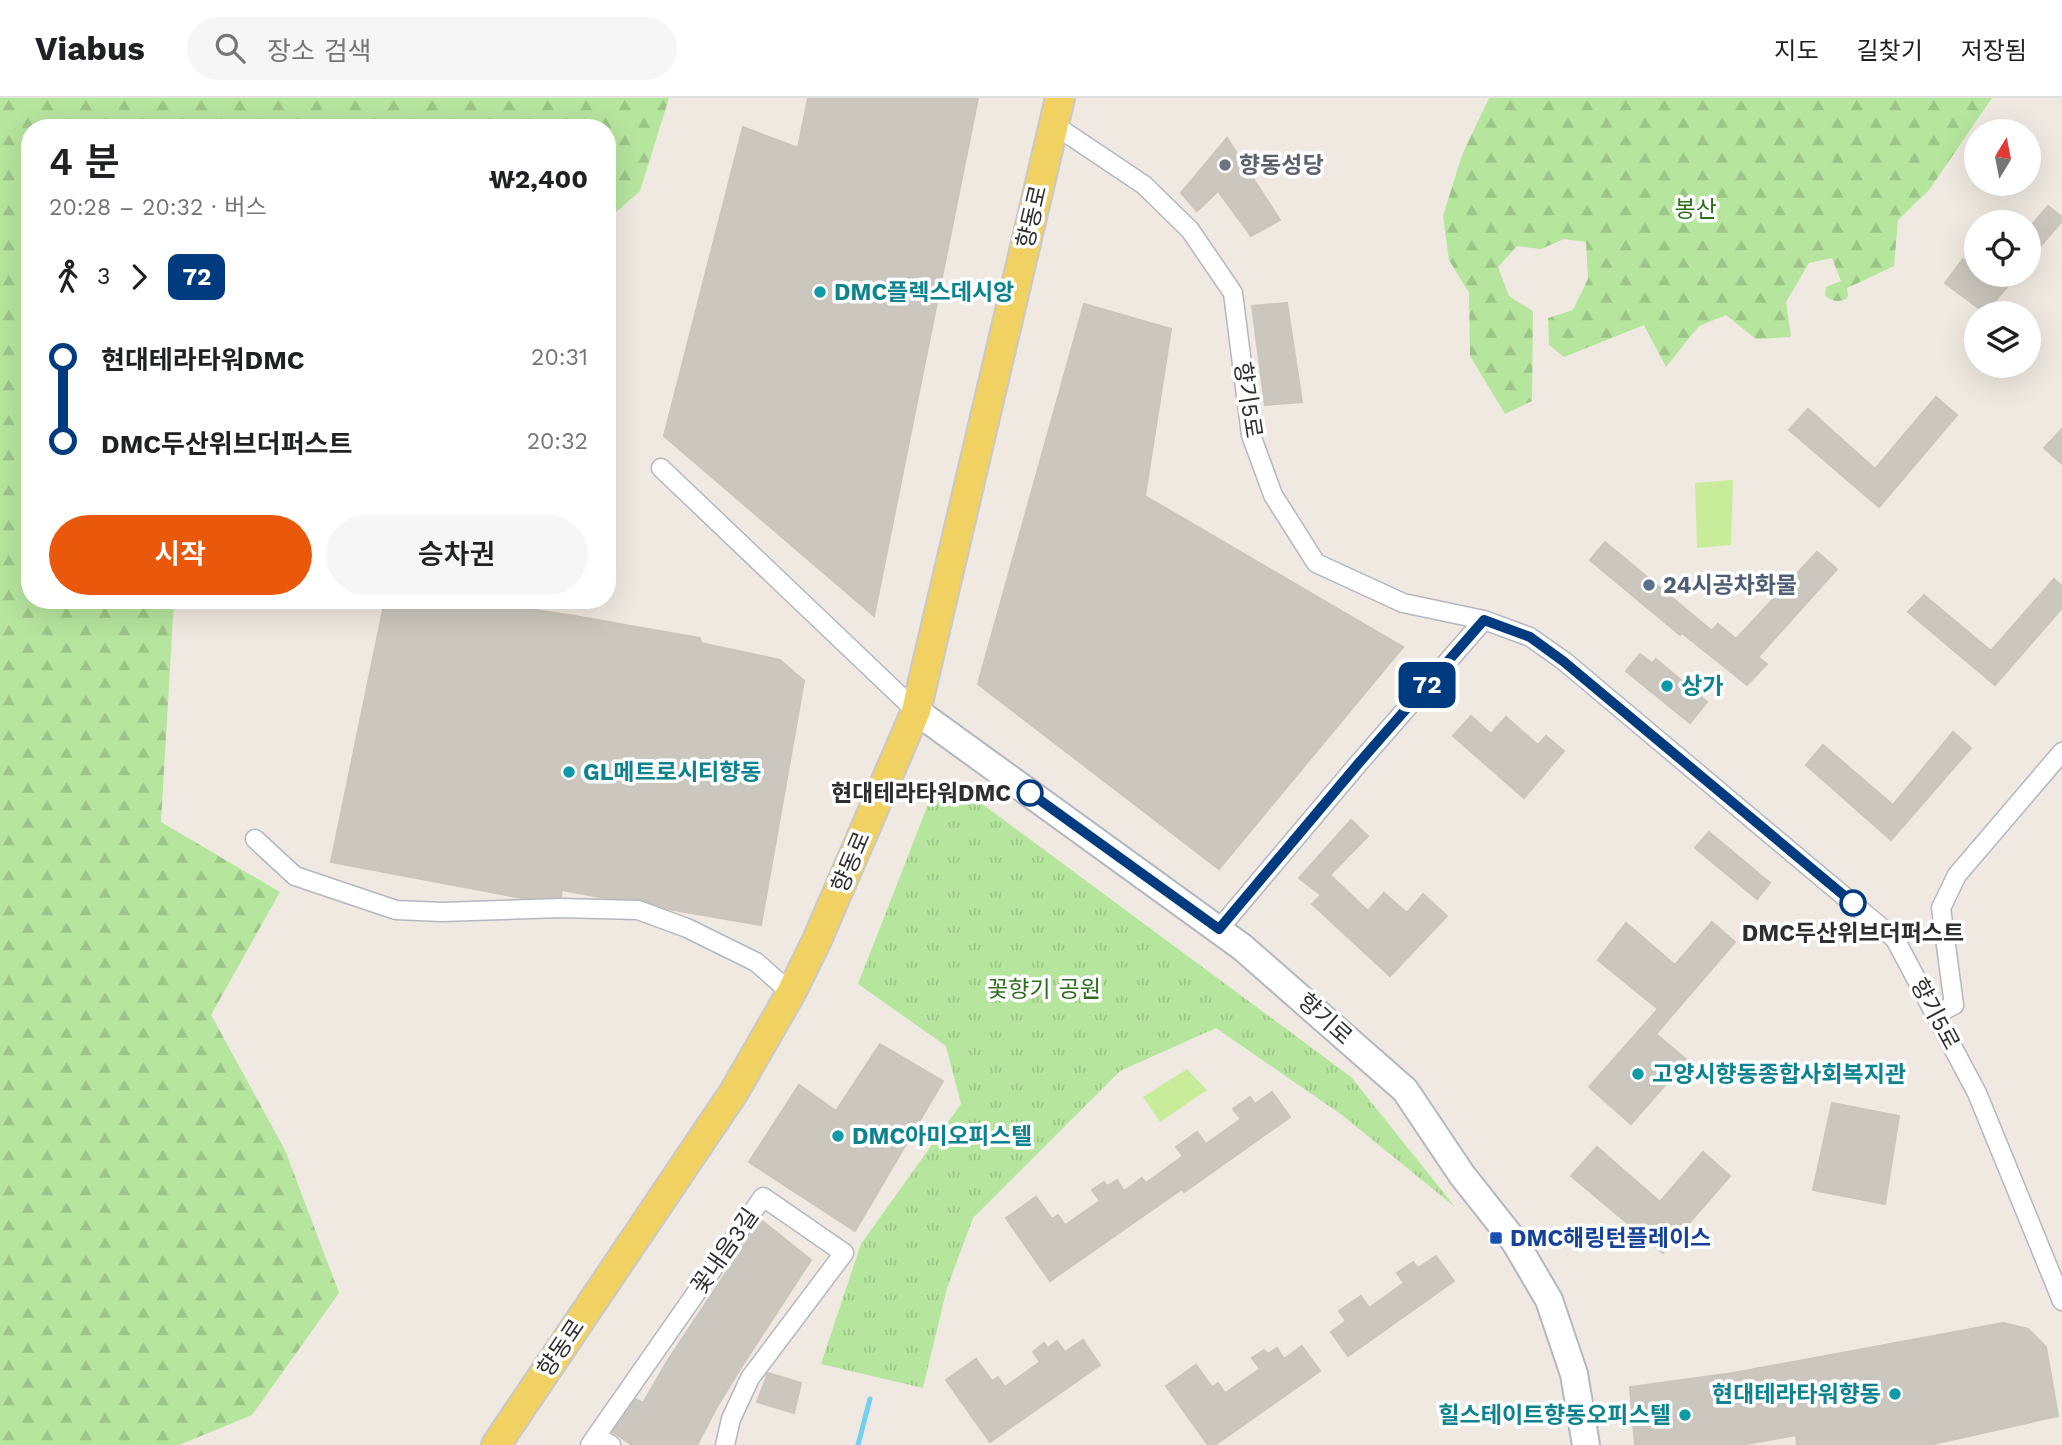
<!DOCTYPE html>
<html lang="ko">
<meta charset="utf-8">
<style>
body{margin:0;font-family:"Work Sans","Noto Sans KR",sans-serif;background:#f6f6f6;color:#202124;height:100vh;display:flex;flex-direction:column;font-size:26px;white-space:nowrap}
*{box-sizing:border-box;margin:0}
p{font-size:23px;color:#757577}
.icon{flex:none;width:38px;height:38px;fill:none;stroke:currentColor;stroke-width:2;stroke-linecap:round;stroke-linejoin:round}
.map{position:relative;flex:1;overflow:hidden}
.side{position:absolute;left:21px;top:21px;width:595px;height:490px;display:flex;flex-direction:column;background:#fff;border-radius:28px;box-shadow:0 7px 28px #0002}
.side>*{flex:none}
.badge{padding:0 14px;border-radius:10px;font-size:24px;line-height:46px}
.needle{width:46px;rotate:10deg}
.tools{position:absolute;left:1964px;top:21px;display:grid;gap:14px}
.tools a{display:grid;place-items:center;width:77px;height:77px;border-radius:50%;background:#fff;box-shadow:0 7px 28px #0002;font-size:35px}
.map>.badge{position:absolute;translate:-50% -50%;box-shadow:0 0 0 4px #fff}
.legs{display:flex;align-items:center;gap:10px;height:77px;padding:0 28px;font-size:23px}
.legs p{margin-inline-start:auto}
.headline{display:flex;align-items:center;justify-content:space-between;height:119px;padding:0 28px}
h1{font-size:38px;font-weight:600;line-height:52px}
.action{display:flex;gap:14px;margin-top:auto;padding:14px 28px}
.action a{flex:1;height:80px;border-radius:42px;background:#ea580c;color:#fff;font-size:28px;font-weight:600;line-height:80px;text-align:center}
.action a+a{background:#f6f6f6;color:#202124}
ul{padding:0 28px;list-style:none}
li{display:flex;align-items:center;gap:24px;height:84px;font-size:26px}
li i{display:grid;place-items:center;width:10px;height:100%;margin:0 9px;background:currentColor}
li i::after{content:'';width:18px;height:18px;margin:-9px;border:5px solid;border-radius:50%;background:#fff}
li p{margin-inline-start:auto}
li:first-child i{background:linear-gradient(#0000 50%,currentColor 0)}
li:last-child i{background:linear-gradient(currentColor 50%,#0000 0)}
header{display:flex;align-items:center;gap:42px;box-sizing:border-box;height:98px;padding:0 35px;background:#fff;border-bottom:2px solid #e0e0e0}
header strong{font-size:33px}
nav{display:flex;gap:38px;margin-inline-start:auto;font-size:24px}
.search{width:490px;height:63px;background:#f6f6f6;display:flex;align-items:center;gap:18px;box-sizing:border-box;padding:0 24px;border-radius:38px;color:#757577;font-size:26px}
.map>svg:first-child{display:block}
.grass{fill:url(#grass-tufts)}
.forest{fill:url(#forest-firs)}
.pitch{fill:#c9ec9a}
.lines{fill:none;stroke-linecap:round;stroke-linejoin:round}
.stream{stroke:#75cff0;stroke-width:5}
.building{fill:#cbc7bf;stroke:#cbc5ba;stroke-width:2}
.street-casing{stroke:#b4b7c1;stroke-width:21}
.secondary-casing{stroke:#b4b7c1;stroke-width:30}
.primary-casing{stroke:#c9c9c9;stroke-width:32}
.street{stroke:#fff;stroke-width:18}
.secondary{stroke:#fff;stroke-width:26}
.primary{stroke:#f2d163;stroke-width:28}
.line-1-casing{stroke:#fff;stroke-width:16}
.line-1{stroke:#003b80;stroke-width:10}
.worship-dot{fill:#6b7280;stroke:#fff;stroke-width:2.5}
.culture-dot{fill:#0f9aa8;stroke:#fff;stroke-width:2.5}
.service-dot{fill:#5c6f8a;stroke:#fff;stroke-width:2.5}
.stop-1-dot{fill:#fff;stroke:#003b80;stroke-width:3.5}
.transit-dot{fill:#1a4fb4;stroke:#fff;stroke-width:2.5}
.labels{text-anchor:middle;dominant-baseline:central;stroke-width:7;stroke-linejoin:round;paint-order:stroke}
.worship-label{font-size:23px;font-weight:bold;fill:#5b616d;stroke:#fff;text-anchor:start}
.park-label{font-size:23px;fill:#2c6e1b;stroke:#fff}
.street-label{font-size:23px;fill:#2e2e2e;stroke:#fff}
.culture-label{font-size:23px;font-weight:bold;fill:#0d838f;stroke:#fff;text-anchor:start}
.service-label{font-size:23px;font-weight:bold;fill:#4e5e75;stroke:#fff;text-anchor:start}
.stop-label{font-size:23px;font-weight:bold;fill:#2e2e2e;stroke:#fff;text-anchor:end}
.transit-label{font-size:23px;font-weight:bold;fill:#164399;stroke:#fff;text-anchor:start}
</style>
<header>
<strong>Viabus</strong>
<div class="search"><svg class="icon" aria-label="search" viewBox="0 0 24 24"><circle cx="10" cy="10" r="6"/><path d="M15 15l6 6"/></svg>장소 검색</div>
<nav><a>지도</a><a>길찾기</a><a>저장됨</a></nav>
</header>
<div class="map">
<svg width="2062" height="1347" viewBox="0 0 2062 1347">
<defs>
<pattern id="grass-tufts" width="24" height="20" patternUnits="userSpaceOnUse" patternTransform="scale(1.75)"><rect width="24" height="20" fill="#b6e59e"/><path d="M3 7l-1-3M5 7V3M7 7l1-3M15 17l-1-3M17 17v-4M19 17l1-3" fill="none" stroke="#9dc588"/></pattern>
<pattern id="forest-firs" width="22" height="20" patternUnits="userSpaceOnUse" patternTransform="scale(1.75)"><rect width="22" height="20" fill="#b6e59e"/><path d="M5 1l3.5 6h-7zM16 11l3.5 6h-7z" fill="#9dc588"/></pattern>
</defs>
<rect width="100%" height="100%" fill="#efe9e1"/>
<path class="grass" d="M974 700 1351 979 1455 1109 1342 1017 1216 930 1120 973 973 1120 947 1190 923 1290 821 1266 861 1146 961 1006 946 948 858 886 929 704Z"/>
<path class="forest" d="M0 0H669L640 93 607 122V30H30V502H174L161 724 280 794 211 917 285 1052 339 1195 252 1317 179 1347H0Z
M1489 0H1992L1929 92 1898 122 1894 168 1847 190 1848 198 1846 201C1837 204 1832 204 1825 197L1826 189 1841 183 1832 160 1809 165 1786 204 1791 239 1756 241 1726 217 1699 228 1666 269 1644 227 1564 259 1549 247 1548 220 1573 212 1588 181 1586 144 1564 141 1541 151 1517 148 1498 169 1509 198 1533 213 1532 303 1505 316 1470 258 1469 195 1449 162 1443 118 1462 57Z"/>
<path class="pitch" d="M1733 382 1731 447 1697 450 1695 385Z
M1187 971 1207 992 1160 1024 1143 999Z"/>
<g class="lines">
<path class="stream" d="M858 1347 870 1301"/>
</g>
<path class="building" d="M808 0H978L874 518 664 338 743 29 798 50Z
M1227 40 1280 122 1251 138 1218 93 1197 113 1181 95Z
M2048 108 2062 119V123L2028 163V131Z
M1963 161 1976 172V177H2017L1985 215 1945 185Z
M1287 205 1302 304 1265 307 1252 208Z
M1084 206 1171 231 1145 398 1403 549 1219 771 978 586Z
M1936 299 1957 317 1879 409 1789 332 1808 311 1875 371Z
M2062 331V366L2044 350Z
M1605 444 1712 533 1718 526 1736 541 1817 454 1837 471 1758 559 1767 566 1747 587 1682 535 1680 537 1590 462Z
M2054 481 2062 488V510L1995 587 1908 514 1924 497 1991 553Z
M385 502H468L575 518 700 540 701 545 780 562 804 583 761 827 668 811 639 801 605 800 562 792 561 799 522 800 331 764Z
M1640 556 1652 565 1656 561 1707 604 1690 625 1626 573Z
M1471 618 1491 636 1506 619 1538 647 1546 638 1564 653 1524 700 1453 638Z
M1953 634 1971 650 1891 742 1806 667 1823 647 1893 707Z
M1351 722 1368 738 1330 777 1368 813 1384 795 1407 815 1423 796 1447 818 1390 878 1312 806 1321 797 1299 780Z
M1709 734 1770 785 1757 801 1695 750Z
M1712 824 1735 844 1656 936 1687 962 1631 1026 1589 989 1658 911 1598 862 1626 825 1675 867Z
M880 946 943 983 855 1133 749 1064 799 987 836 1013Z
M1272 994 1290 1019 1184 1094 1182 1091 1050 1183 1006 1120 1036 1099 1052 1121 1058 1117 1065 1127 1100 1103 1092 1092 1104 1084 1107 1088 1117 1082 1124 1093 1142 1080 1146 1085 1183 1058 1176 1049 1197 1034 1206 1046 1241 1021 1233 1011 1250 999 1255 1006Z
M1832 1005 1899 1018 1885 1106 1813 1092Z
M1597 1049 1660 1104 1703 1054 1730 1078 1663 1155 1571 1078Z
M761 1122 811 1162 742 1268 718 1307 697 1347H632L613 1334 636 1301 643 1305 668 1262Z
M1436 1158 1454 1183 1348 1258 1331 1234 1346 1223 1339 1213 1361 1198 1369 1210 1404 1185 1397 1175 1413 1164 1418 1170Z
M2003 1225 2028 1231 2046 1249 2058 1318 1929 1347H1797L1796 1337 1741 1347H1635L1630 1289 1733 1275Z
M1083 1242 1100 1267 990 1344 946 1282 976 1261 992 1283 998 1279 1005 1289 1040 1264 1033 1254 1044 1245 1048 1250 1057 1243 1065 1254Z
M1302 1248 1320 1273 1215 1347H1208L1166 1288 1196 1267 1212 1289 1218 1285 1225 1295 1260 1271 1252 1260 1264 1252 1268 1256 1277 1250 1284 1261Z
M768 1275 801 1285 794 1315 757 1304Z"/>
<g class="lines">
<g class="street-casing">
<path id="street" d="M1053 26 1144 87 1190 132 1233 195 1251 337 1273 397 1316 465 1403 505 1484 522 1530 539 1564 563 1895 841 1977 995 2062 1203
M661 370 916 613
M255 741 295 778 396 812 442 814 560 810 638 812 687 830 756 864 791 895
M1219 831 1358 666 1484 522
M1935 917 1954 907 1941 810 1957 777 2062 654
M596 1338 611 1347
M590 1347 763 1099 844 1155 750 1280 731 1321 725 1347"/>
</g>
<g class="secondary-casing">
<path id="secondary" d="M916 613 1242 849 1405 992 1462 1077 1515 1144 1549 1202 1574 1276 1586 1347"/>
</g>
<g class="primary-casing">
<path id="primary" d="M496 1347 734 994 791 895 817 842 916 613 1060 0"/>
</g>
<use href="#street" class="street"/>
<use href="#secondary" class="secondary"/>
<use href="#primary" class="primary"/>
</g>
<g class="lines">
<g class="line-1-casing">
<path id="line-1" d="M1030 695 1219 831 1358 666 1484 522 1530 539 1563 563 1853 805"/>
</g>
<use href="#line-1" class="line-1"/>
</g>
<circle class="worship-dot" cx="1225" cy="67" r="7"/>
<g class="culture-dot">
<circle cx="820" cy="194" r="7"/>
<circle cx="1667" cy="588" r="7"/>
<circle cx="569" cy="674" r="7"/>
<circle cx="1638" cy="976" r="7"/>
<circle cx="838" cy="1038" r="7"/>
<circle cx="1895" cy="1296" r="7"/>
<circle cx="1685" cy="1317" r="7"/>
</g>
<circle class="service-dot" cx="1649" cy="487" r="7"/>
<g class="stop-1-dot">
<circle cx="1030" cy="695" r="12"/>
<circle cx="1853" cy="805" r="12"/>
</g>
<rect class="transit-dot" x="1489" y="1133" width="14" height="14" rx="3.5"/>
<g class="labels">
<g class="worship-label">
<text x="1239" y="67">향동성당</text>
</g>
<g class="park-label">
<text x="1696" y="111">봉산</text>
<text x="1044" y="891">꽃향기 공원</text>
</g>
<g class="street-label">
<text transform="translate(1032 119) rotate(-77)">향동로</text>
<text transform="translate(1248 302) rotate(81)">향기5로</text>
<text transform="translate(851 764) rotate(-67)">향동로</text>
<text transform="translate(1935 916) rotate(62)">향기5로</text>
<text transform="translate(1325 921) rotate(42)">향기로</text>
<text transform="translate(725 1153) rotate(-55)">꽃내음3길</text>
<text transform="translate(561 1250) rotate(-56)">향동로</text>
</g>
<g class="culture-label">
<text x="834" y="194">DMC플렉스데시앙</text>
<text x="1681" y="588">상가</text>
<text x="583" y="674">GL메트로시티향동</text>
<text x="1652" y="976">고양시향동종합사회복지관</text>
<text x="852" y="1038">DMC아미오피스텔</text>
<text x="1881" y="1296" text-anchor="end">현대테라타워향동</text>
<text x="1671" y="1317" text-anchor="end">힐스테이트향동오피스텔</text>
</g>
<g class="service-label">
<text x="1663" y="487">24시공차화물</text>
</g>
<g class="stop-label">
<text x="1011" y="695">현대테라타워DMC</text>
<text x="1853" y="835" text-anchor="middle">DMC두산위브더퍼스트</text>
</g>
<g class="transit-label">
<text x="1510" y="1140">DMC해링턴플레이스</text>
</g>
</g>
</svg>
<div class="tools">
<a><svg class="needle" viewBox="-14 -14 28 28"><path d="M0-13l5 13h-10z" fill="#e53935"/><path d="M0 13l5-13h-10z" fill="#757577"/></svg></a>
<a><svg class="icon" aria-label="locate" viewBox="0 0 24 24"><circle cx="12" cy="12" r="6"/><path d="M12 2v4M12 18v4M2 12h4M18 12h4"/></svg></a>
<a><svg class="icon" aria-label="layers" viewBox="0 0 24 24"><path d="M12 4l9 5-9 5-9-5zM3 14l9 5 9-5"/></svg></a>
</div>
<b class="badge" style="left:1427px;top:587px;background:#003b80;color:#fff">72</b>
<section class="side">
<div class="headline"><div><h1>4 분</h1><p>20:28 – 20:32 · 버스</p></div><b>₩2,400</b></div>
<div class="legs"><svg class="icon" aria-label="walk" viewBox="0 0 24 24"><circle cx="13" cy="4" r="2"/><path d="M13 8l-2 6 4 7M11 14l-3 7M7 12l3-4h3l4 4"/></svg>3<svg class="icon" aria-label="forward" viewBox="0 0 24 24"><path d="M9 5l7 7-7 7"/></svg><b class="badge" style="background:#003b80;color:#fff">72</b></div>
<ul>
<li><i style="color:#003b80"></i><b>현대테라타워DMC</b><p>20:31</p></li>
<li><i style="color:#003b80"></i><b>DMC두산위브더퍼스트</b><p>20:32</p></li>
</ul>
<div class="action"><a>시작</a><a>승차권</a></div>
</section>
</div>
